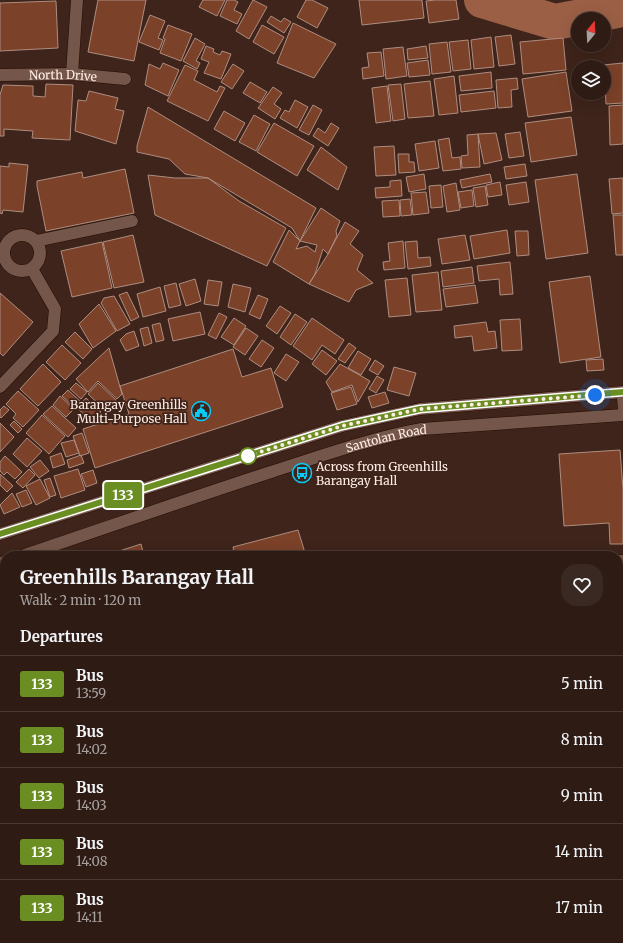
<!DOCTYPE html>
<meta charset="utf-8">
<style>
body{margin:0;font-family:Merriweather,serif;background:#3a2822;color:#f1f3f6;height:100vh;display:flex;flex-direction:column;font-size:15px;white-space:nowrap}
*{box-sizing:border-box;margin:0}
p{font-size:13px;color:#a7a1a0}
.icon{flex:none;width:22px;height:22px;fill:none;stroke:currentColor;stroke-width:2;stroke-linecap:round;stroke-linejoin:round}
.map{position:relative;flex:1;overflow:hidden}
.details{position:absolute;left:0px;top:551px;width:623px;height:392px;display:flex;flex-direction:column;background:#2e1b14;border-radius:16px 16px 0 0;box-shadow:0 4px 16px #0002,0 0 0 1px #493934}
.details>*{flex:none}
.badge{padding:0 8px;border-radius:3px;font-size:14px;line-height:26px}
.needle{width:26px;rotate:18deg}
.fabs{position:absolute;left:571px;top:12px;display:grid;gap:8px}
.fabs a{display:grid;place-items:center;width:40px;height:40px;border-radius:50%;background:#2e1b14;box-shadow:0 4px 16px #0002,0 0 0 1px #493934;font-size:20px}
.you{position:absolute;width:20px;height:20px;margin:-10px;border:3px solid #fff;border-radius:50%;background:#1a73e8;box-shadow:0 0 0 6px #1a73e833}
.map>.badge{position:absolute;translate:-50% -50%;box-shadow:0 0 0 2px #fff}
h2{padding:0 20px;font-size:15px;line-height:36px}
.round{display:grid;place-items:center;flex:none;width:42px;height:42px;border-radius:16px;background:#3a2822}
.headline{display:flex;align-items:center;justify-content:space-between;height:68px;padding:0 20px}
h1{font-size:19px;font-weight:700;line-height:30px}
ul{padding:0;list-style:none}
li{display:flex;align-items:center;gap:12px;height:56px;padding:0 20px;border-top:1px solid #493934}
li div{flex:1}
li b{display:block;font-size:15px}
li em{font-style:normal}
li .badge{min-width:44px;font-weight:700;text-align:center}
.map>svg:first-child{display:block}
.green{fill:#592a17}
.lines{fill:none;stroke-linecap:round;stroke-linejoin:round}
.river{stroke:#9b5f46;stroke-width:36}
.building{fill:#7b4129;stroke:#ae8d80;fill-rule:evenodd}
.lane-casing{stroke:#240c04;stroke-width:10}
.street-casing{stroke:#240c04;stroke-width:13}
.secondary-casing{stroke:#240c04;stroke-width:13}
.lane{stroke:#74564a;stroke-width:9}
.street{stroke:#74564a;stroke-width:12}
.secondary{stroke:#74564a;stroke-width:12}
.line-casing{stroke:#fff;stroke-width:9}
.line{stroke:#6b8e23;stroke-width:6}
.walk{stroke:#ffede5;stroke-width:4;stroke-dasharray:0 7.2}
.stop-dot{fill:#fff;stroke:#6b8e23;stroke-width:2}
.labels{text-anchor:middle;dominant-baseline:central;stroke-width:3.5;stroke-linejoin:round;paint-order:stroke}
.street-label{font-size:12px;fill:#ffede5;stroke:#3e241a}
.poi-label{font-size:12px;fill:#ffede5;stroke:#3e241a;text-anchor:end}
</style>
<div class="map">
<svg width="623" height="943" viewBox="0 0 623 943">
<rect width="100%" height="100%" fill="#3e241a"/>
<path class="green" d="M2 694 5 701V798L0 802V695Z"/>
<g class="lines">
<path class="river" d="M482 0 555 22 623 9"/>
</g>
<path class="building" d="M98 0H146L134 61 88 52Z
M203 0H225L217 16 199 7Z
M227 0H234L238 2 234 10 242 14 237 24 220 16Z
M253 0 267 7 249 39 236 31Z
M306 0H312L328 8 317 28 297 17Z
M359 0H422L424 18 362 25Z
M435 0H456L459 19 429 23 426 1Z
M56 1 58 48 0 51V3Z
M150 15 165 21 158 38 163 40 159 50 139 42Z
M271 16 281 22 284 18 291 22 284 33 267 22Z
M293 23 336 44 314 78 277 63Z
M168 25 192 34 181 61 160 53 165 39 163 38Z
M262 25 284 37 274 54 253 42Z
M511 35 515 64 499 66 495 37Z
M491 37 494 67 474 69 471 40Z
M195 38 205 44 196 61 200 63 197 69 183 61Z
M563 38 566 70 523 74 520 42Z
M468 40 471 69 453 71 449 42Z
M447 42 451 72 432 74 429 44Z
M206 46 214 49 213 52 220 55 222 51 231 54 221 79 204 73 209 62 201 59Z
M426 46 428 58 408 60 407 49Z
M403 47 407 76 386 79 383 49Z
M381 52 384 76 363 79 362 68 369 67 367 53Z
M428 60 430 75 409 77 407 63Z
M163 63 179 70 168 96 145 85 149 64 160 69Z
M623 63V103L606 104 604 67 603 65Z
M233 64 244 71 232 89 221 82Z
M185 65 198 71 194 80 217 92 220 86 225 88 208 121 167 101Z
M491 72 492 88 461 91 459 76Z
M566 72 572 111 528 117 522 79Z
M454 76 458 113 439 115 434 79Z
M517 78 518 89 511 90 512 107 498 108 496 80Z
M430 81 434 116 408 118 404 84Z
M250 82 267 92 260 103 243 93Z
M46 84 73 85 70 140 32 138 33 131 4 129V136H0V95L3 85 33 86V96L45 97Z
M401 84 405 119 393 121 388 85Z
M387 86 391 121 376 123 372 88Z
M273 87 282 93 274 104 281 109 275 119 258 108Z
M89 91 118 98 115 109 124 111 116 144 75 131 78 100 86 101Z
M494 91 496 108 461 112 459 95Z
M295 100 308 107 297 128 280 118 285 110 289 112Z
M313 105 322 110 309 135 299 130Z
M623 105V144L610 145 609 106Z
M148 107 316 208 300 241 292 228 208 178 185 174 169 159 137 152V146Z
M224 111 245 123 235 141 214 129Z
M254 115 270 124 256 151 239 142Z
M571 117 577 155 531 162 525 123Z
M274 123 314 146 297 176 257 152Z
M331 123 339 128 328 146 313 136 318 128 325 133Z
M520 132 524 156 509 158 505 134Z
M496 133 502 160 484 164 478 134Z
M478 134 480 167 462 168 461 156 468 155 467 135Z
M449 138 452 158 460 157 461 169 443 171 438 140Z
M435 141 439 168 419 171 415 144Z
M394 146 396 175 376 176 374 147Z
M321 147 347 167 338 190 307 170Z
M398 154H409V162H414L415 172 399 173Z
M9 163 28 165 23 212 3 210 2 214 0 213V166L9 167Z
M525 164 527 176 506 179 504 167Z
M125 169 134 213 46 231 37 186V181L82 172 83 178Z
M424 174 426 189 409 192 406 177Z
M490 174 492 182 462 188 460 180Z
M577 174 588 253 546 259 535 180Z
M148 175 175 178H208L239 201 286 228 267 266 155 215Z
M623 178V213L612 214 609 179Z
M401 180 402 196 376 198 375 188 390 187V181Z
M500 182 502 195 488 197 486 185Z
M526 182 529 202 509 205 506 185Z
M456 183 460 210 447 212 443 186Z
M441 185 443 207 431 208 429 186Z
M485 186 488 205 476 207 473 188Z
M472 190 474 206 461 208 458 192Z
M426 192 429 213 413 215 411 193Z
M410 199 412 215 401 216 400 200Z
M399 200 400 216 383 217 382 201Z
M321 208 340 221 336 231 337 236 328 254 323 249 315 274 309 284 273 262 289 230 300 241ZM300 241 317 245 315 252 307 246 296 249Z
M613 215H623V255H616Z
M345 222 359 231 350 244 363 255 357 270 373 283 356 290 349 302 309 284 328 254Z
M507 230 510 253 474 259 470 236Z
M515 231H528L529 255 517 256Z
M133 235 144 282 114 288 103 242Z
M465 235 470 260 442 264 438 239Z
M403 241 405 268 384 270 383 262 390 261 388 243Z
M417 241 418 258 430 257 431 266 408 269 405 242Z
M102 242 112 288 72 297 61 251Z
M510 262 513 294 500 295 499 279 479 281 477 266Z
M472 267 474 283 443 287 441 271Z
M438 272 442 310 416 312 412 275Z
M590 276 601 357 560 363 549 282Z
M407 278 411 315 389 317 385 280Z
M195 279 201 301 186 306 179 284Z
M208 280 222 282 218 306 204 304Z
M176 283 181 305 169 308 164 286Z
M233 284 251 288 245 312 228 307Z
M475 285 478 303 446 307 443 289Z
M160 287 166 311 143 317 137 294Z
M127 292 139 317 131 321 119 295Z
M0 293 33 322 3 356 0 353Z
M258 295 268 299 260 319 249 314Z
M114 296 130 324 117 331 101 303 104 298Z
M99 304 116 331 93 348 79 324Z
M280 306 291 313 277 334 266 326Z
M200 312 205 334 173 341 168 319Z
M219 313 227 317 216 339 208 335Z
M295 314 307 322 291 345 280 337Z
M234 318 246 326 234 345 221 337Z
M312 318 344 340 335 354 322 345 312 360 293 346Z
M520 319 522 350 502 351 500 320Z
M486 322 488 332 495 331 497 348 474 351 472 336 455 338 454 326Z
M160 323 164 340 156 342 152 325Z
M148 327 152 343 144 346 140 329Z
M246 328 258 336 245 355 233 347Z
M134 331 139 346 126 351 120 340 126 334Z
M75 332 92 349 83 359 65 342Z
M262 340 274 348 261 367 249 359Z
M349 343 356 348 345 363 338 359Z
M62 345 81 363 65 380 46 362Z
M109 348 122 394 117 399 98 381 88 392 76 379Z
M233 349 242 377 271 368 283 407 95 468 83 429 129 414 120 386Z
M322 350 337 361 326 375 312 364Z
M358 351 371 359 361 375 348 368Z
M286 354 299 362 286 381 274 373Z
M603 359 604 370 587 371 586 360Z
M375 360 384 366 378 375 369 370Z
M43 364 61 382 38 406 20 389Z
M340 364 370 381 358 402 352 385 332 392 326 382Z
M394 367 416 373 409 396 387 390Z
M377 376 384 380 376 393 369 389Z
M76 383 87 392 81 399 70 389Z
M98 383 116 400 106 411 88 394Z
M351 387 357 404 337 410 331 393Z
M68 390 80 401 74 407 62 396Z
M18 391 39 410 23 427 13 418 16 414 6 404Z
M385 392 389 403 372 408 368 397Z
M60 396 74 409 66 417 53 405Z
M86 398 101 412 95 418 93 415 89 419 77 408Z
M4 406 9 410 1 418 0 417V410Z
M52 406 76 428 68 437 43 414Z
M42 415 65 436 49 454 26 433Z
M14 421 22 429 18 433 10 425Z
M0 423 14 437 0 452Z
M82 433 89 453 80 456 73 436Z
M27 438 42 451 27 467 13 454Z
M74 440 79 453 66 457 61 443Z
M620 450 623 489V544H610L609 523 564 526 559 454Z
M61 453 65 464 53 468 50 457Z
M81 455 84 463 69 468 67 460Z
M5 456 22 472 15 479 7 472 4 475 0 471V462Z
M40 460 49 471 39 478 30 467Z
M29 469 35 475 23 488 16 482Z
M78 469 85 490 61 498 54 476Z
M93 470 97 483 86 487 81 474Z
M0 474 13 486 7 492 0 485Z
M50 478 56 495 50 497 44 480Z
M40 479 50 498 36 505 26 486Z
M26 490 32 503 22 507 16 494Z
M12 493 20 507 4 514 0 505Z
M298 530 306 556H235L233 547Z
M141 544 144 556H104Z
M623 712V782L618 785V715Z
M5 798V896L0 889V802Z
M623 806V826L618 819V810Z
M618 849 623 857V861L618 864Z
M623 872V943H592L589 938H618V876Z
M40 938H73L66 943H38L36 941Z
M93 938H133L137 943H86Z
M173 938H197L189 943H176Z
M228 938H261L265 943H220Z
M403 938H409L413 943H396Z"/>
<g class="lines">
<g class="lane-casing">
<path id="lane" d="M621 392 623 415"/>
</g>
<g class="street-casing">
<g id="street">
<path d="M72 74 77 0"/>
<path id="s1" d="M0 75 72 74 125 79"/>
<circle cx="22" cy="253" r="18"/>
<path d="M36 241 132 221"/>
<path d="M0 387 53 331 55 309 32 269"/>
<path d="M618 561H623"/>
<path d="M618 644 623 651"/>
<path d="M304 938 308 943"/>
<path d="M558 938 561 943"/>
</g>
</g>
<g class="secondary-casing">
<g id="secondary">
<path d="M0 534 342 426 420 409 623 392"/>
<path id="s2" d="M22 556C105 528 188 499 271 472 321 456 371 438 422 429L623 415"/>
<path d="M0 563 5 562"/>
</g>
</g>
<use href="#lane" class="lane"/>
<use href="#street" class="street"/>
<use href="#secondary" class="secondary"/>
</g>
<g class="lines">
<g class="line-casing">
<path id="line" d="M0 534 342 426 420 409 623 392"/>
</g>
<use href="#line" class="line"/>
<path class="walk" d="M248 456 342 426 420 409 595 395"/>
</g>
<defs>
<g id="civic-ring" transform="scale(1)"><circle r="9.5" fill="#3e241a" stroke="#07cbf9" stroke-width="1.5"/><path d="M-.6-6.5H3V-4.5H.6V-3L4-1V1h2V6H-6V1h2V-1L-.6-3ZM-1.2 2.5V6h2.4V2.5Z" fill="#07cbf9"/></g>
<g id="bus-ring" transform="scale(1)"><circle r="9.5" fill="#3e241a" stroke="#07cbf9" stroke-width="1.5"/><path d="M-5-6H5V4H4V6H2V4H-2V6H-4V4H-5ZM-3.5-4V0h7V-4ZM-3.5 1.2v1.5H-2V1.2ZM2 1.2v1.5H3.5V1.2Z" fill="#07cbf9"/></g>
</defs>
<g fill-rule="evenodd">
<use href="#civic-ring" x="201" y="411"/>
<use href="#bus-ring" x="302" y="473"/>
</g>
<circle class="stop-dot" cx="248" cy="456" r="8"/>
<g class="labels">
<g class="street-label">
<text stroke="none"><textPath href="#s1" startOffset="63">North Drive</textPath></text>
<text stroke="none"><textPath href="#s2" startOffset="383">Santolan Road</textPath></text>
</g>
<g class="poi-label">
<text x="187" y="404">Barangay Greenhills<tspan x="187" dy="14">Multi-Purpose Hall</tspan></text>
<text x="316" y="466" text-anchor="start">Across from Greenhills<tspan x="316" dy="14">Barangay Hall</tspan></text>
</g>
</g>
</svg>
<div class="fabs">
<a><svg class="needle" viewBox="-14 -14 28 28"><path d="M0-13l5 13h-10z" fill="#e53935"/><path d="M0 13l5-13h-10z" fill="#a7a1a0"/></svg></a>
<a><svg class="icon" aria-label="layers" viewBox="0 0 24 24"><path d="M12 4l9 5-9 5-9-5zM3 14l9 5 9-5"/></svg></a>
</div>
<div class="you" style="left:595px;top:395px"></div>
<b class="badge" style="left:123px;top:495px;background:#6b8e23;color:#fff">133</b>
<section class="details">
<div class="headline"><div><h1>Greenhills Barangay Hall</h1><p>Walk · 2 min · 120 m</p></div><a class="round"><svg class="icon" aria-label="heart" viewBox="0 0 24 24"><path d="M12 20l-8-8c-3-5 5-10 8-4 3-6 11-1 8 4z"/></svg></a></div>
<h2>Departures</h2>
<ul>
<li><span class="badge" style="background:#6b8e23;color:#fff">133</span><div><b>Bus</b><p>13:59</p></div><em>5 min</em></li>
<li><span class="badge" style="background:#6b8e23;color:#fff">133</span><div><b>Bus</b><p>14:02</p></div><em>8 min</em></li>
<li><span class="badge" style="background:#6b8e23;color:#fff">133</span><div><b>Bus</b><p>14:03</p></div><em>9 min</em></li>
<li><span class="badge" style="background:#6b8e23;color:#fff">133</span><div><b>Bus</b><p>14:08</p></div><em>14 min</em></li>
<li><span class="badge" style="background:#6b8e23;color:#fff">133</span><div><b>Bus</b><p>14:11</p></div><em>17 min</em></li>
</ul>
</section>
</div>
